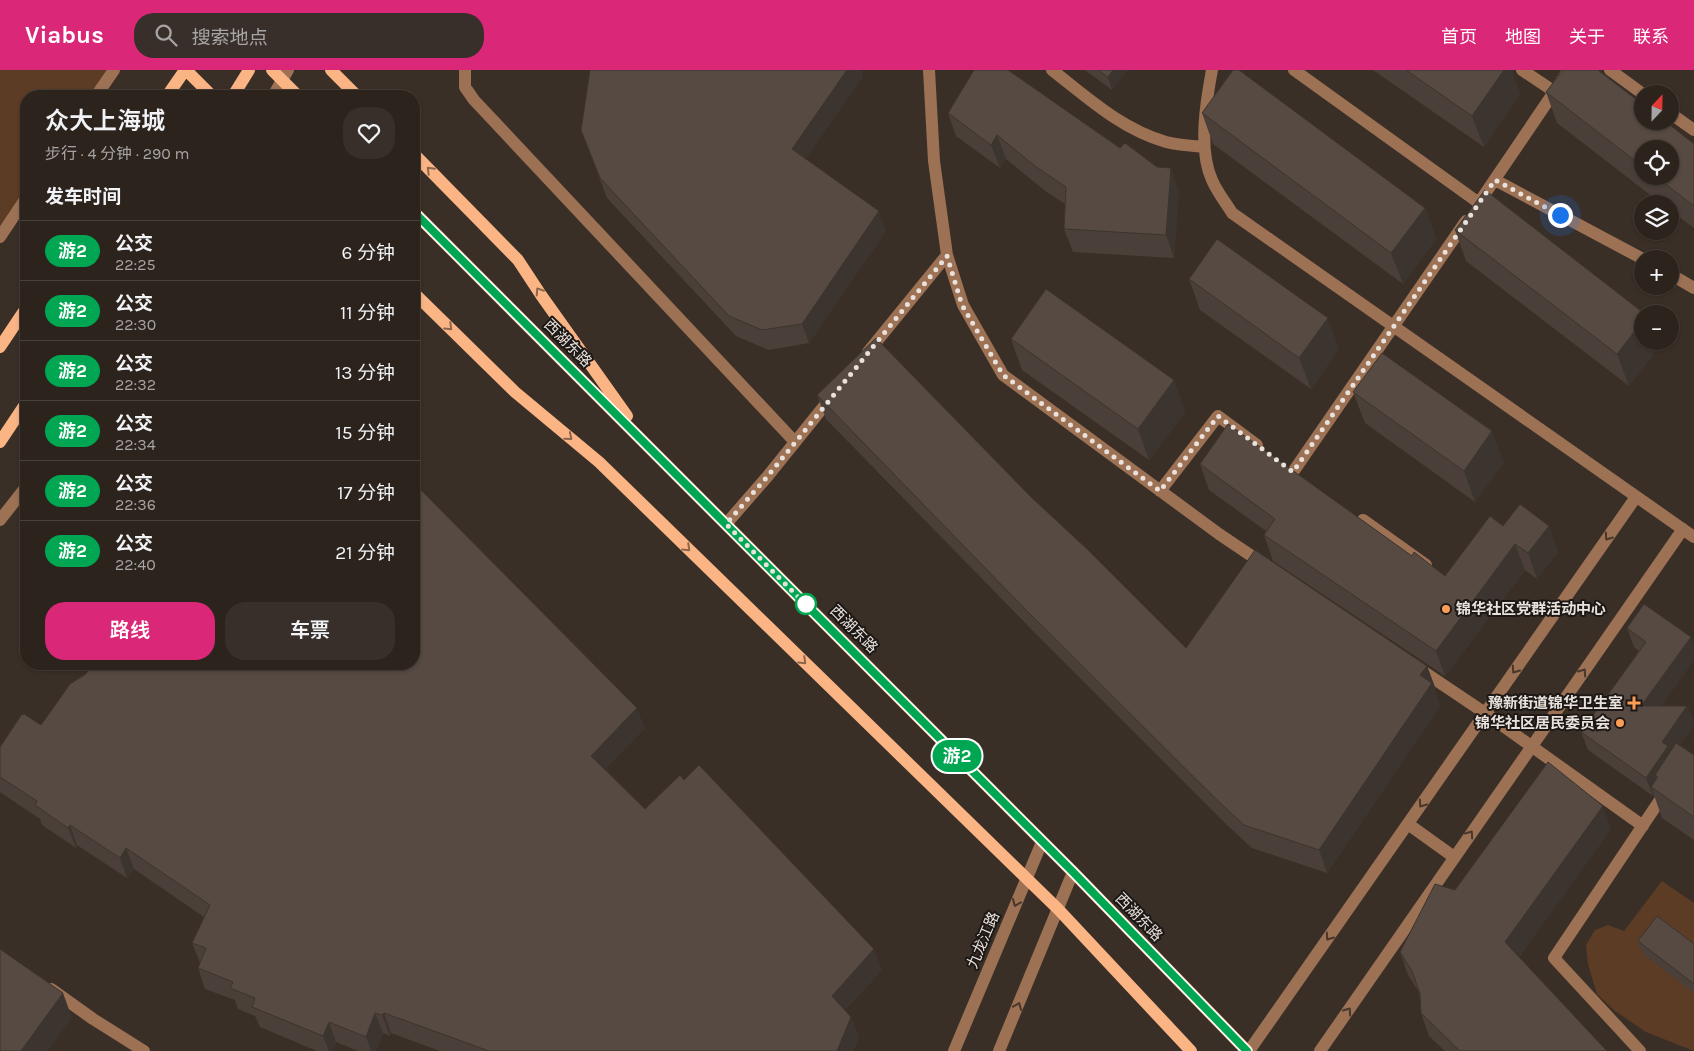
<!DOCTYPE html>
<html lang="zh">
<meta charset="utf-8">
<style>
body{margin:0;font-family:Karla,"Noto Sans SC",sans-serif;background:#382f2a;color:#f1f3f6;height:100vh;display:flex;flex-direction:column;font-size:19px;white-space:nowrap}
*{box-sizing:border-box;margin:0}
p{font-size:16px;color:#a6a4a4}
.icon{flex:none;width:28px;height:28px;fill:none;stroke:currentColor;stroke-width:2;stroke-linecap:round;stroke-linejoin:round}
.map{position:relative;flex:1;overflow:hidden}
.side{position:absolute;left:20px;top:20px;width:400px;height:580px;display:flex;flex-direction:column;background:#2c231d;border-radius:20px;box-shadow:0 1px 4px #0004,0 0 0 1px #48403b}
.side>*{flex:none}
.badge{padding:0 10px;border-radius:16px;font-size:18px;line-height:32px}
.needle{width:32px;rotate:22deg}
.buttons{position:absolute;left:1634px;top:15px;display:grid;gap:10px}
.buttons a{display:grid;place-items:center;width:45px;height:45px;border-radius:50%;background:#2c231d;box-shadow:0 1px 4px #0004,0 0 0 1px #48403b;font-size:25px}
.you{position:absolute;width:25px;height:25px;margin:-12px;border:4px solid #fff;border-radius:50%;background:#1a73e8;box-shadow:0 0 0 8px #1a73e833}
.map>.badge{position:absolute;translate:-50% -50%;box-shadow:0 0 0 2px #fff}
h2{padding:0 25px;font-size:19px;line-height:45px}
.round{display:grid;place-items:center;flex:none;width:52px;height:52px;border-radius:20px;background:#382f2a}
.overview{display:flex;align-items:center;justify-content:space-between;height:85px;padding:0 25px}
h1{font-size:24px;font-weight:600;line-height:38px}
.action{display:flex;gap:10px;margin-top:auto;padding:10px 25px}
.action a{flex:1;height:58px;border-radius:20px;background:#db2777;color:#fff;font-size:20px;font-weight:600;line-height:58px;text-align:center}
.action a+a{background:#382f2a;color:#f1f3f6}
ul{padding:0;list-style:none}
li{display:flex;align-items:center;gap:15px;height:60px;padding:0 25px;border-top:1px solid #48403b}
li div{flex:1}
li b{display:block;font-size:19px}
li em{font-style:normal}
li .badge{min-width:55px;font-weight:700;text-align:center}
header{display:flex;align-items:center;gap:30px;box-sizing:border-box;height:70px;padding:0 25px;background:#db2777;color:#fff}
header strong{font-size:24px}
nav{display:flex;gap:28px;margin-inline-start:auto;font-size:18px}
.search{width:350px;height:45px;background:#382f2a;display:flex;align-items:center;gap:12px;box-sizing:border-box;padding:0 18px;border-radius:20px;color:#a6a4a4;font-size:19px}
.map>svg:first-child{display:block}
.green{fill:#5d3c25}
.lines{fill:none;stroke-linecap:round;stroke-linejoin:round}
.minor{stroke:#9c7154;stroke-width:12}
.major{stroke:#fbb484;stroke-width:12}
.wall{fill:#4a4039;fill-rule:evenodd}
.shaded-wall{fill:#3c342e}
.building{fill:#564a42;stroke:#3c342e}
.oneway{stroke:#8c664c}
.oneway2{stroke:#49372b}
.line-casing{stroke:#fff;stroke-width:11}
.line{stroke:#00a651;stroke-width:8}
.walk{stroke:#e8e1dc;stroke-width:5;stroke-dasharray:0 9}
.stop-dot{fill:#fff;stroke:#00a651;stroke-width:2.5}
.poi-dot{fill:#fd9c56;stroke:#1d1815;stroke-width:2}
.labels{text-anchor:middle;dominant-baseline:central;stroke-width:4;stroke-linejoin:round;paint-order:stroke}
.street-label{font-size:15px;fill:#e8e1dc;stroke:#1d1815}
.poi-label{font-size:15px;font-weight:bold;fill:#e8e1dc;stroke:#1d1815;text-anchor:end}
</style>
<header>
<strong>Viabus</strong>
<div class="search"><svg class="icon" aria-label="search" viewBox="0 0 24 24"><circle cx="10" cy="10" r="6"/><path d="M15 15l6 6"/></svg>搜索地点</div>
<nav><a>首页</a><a>地图</a><a>关于</a><a>联系</a></nav>
</header>
<div class="map">
<svg width="1694" height="981" viewBox="0 0 1694 981">
<rect width="100%" height="100%" fill="#3a2f27"/>
<path class="green" d="M0 0H107L89 26H26V119L0 158Z
M1662 811 1694 833V981L1646 962 1615 941 1597 924 1588 894 1586 875 1595 860 1608 855 1624 861Z"/>
<g class="lines">
<path class="minor" d="M465 0V17L474 30 795 372
M929 0 934 91 947 185 963 235 1003 305 1219 464 1265 495
M1052 0C1088 28 1121 59 1166 72 1178 75 1192 76 1204 77
M1212 0C1206 32 1198 79 1212 110 1217 122 1226 133 1232 143L1694 467
M1294 0 1479 133
M1522 0 1555 22
M1610 0 1643 24
M96 26 114 0
M273 26 288 0
M1670 43 1694 60
M1495 110 1643 189
M1478 134 1569 0
M0 167 26 128
M1670 204 1694 218
M868 282 947 185
M1293 402 1466 151
M1160 421 1218 346 1257 375
M0 450 26 417
M1363 450 1426 495
M726 454 767 407 833 325
M1418 598 1485 643 1643 756
M1408 754 1454 787
M51 919 93 949 144 981
M954 981 1042 772
M999 981 1073 802
M1249 981 1636 427
M1320 981 1683 459
M1640 981 1554 888 1666 721"/>
<path class="major" d="M186 0 212 26
M272 0 298 26
M331 0 357 26
M167 26 185 0
M233 26 249 0
M414 84 518 190 541 225 627 346
M414 142 1073 802 1247 981
M414 223 515 322 599 392 1058 839 1191 981
M0 277 26 238
M0 372 26 333"/>
</g>
<path class="wall" d="M590 0H861L863 6 805 89 886 161 809 273 769 280 736 266 607 128 581 60Z
M1085 0H1127L1112 20Z
M1373 0H1511L1520 24 1484 77Z
M1546 22 1694 74V158L1670 140V134H1662L1557 53ZM1642 79 1670 106H1642Z
M948 43 1120 78 1157 97 1179 121 1174 188 1073 182 1064 159 1065 134 1044 120 1006 89 1000 98 956 66Z
M1202 43 1425 138 1436 169 1403 214 1213 74Z
M1455 160 1642 271H1657L1659 277 1629 316 1466 191Z
M1189 209 1339 279 1311 319 1200 240Z
M1011 269 1174 310 1185 342 1149 390 1022 300Z
M1353 322 1504 392 1475 432 1365 353Z
M817 325 1031 427 1186 578 1427 596 1436 620 1435 621 1440 636 1327 803 1252 778 1227 755 1034 562 826 349Z
M1200 394 1412 486 1445 506 1503 456H1549L1558 482 1537 509 1525 500 1445 606 1273 491 1264 465 1266 461 1209 420Z
M1627 558 1691 567 1694 576V590L1661 636H1687L1694 655 1680 675 1694 685V770L1662 748 1654 725 1653 726 1588 680 1581 662 1639 581 1634 577Z
M86 604 645 658 605 699 645 739 882 900 845 940 851 947 859 967 853 981H440L391 963 390 966 383 963 376 981H358L336 972 333 981H317L260 957 255 946 238 939 235 930 205 919 198 898 200 893 192 873 204 847 134 799 127 808 77 775 76 778 42 755 40 749 0 722V677L41 655Z
M1611 759 1519 887 1607 981H1445L1429 966 1421 943 1419 922 1408 905 1400 882Z
M1638 871 1694 874V923L1643 884Z"/>
<path class="shaded-wall" d="M847 0H861L863 6 799 99 792 79Z
M1113 0H1127L1112 20 1108 7Z
M1504 0H1511L1520 24 1484 77 1472 46Z
M997 65 1006 89 1000 98 991 75Z
M1171 98 1179 121 1174 188 1166 165Z
M1425 138 1436 169 1403 214 1391 183Z
M879 141 886 161 809 273 802 254Z
M1328 248 1339 279 1311 319 1299 288Z
M1642 252V271H1657L1659 277 1629 316 1617 284Z
M1174 310 1185 342 1149 390 1138 359Z
M1492 361 1504 392 1475 432 1464 401Z
M1549 456 1558 482 1537 509 1528 483Z
M1515 474 1525 500 1445 606 1436 581Z
M1691 567 1694 576V590L1648 655 1641 636Z
M1427 596 1436 620 1435 621 1440 636 1327 803 1319 780 1420 605Z
M1687 636 1694 655 1658 707 1655 705 1659 717H1651L1654 725 1653 726 1646 708 1662 672Z
M637 638 645 658 599 706 591 686Z
M1603 736 1611 759 1514 895 1505 872Z
M70 755 77 775 76 778 68 758Z
M126 778 134 799 127 808 120 788Z
M874 879 882 900 839 947 832 926Z
M63 923 72 948 48 981H21Z
M375 943 383 963 376 981H371L366 967Z
M384 943 391 963 390 966 382 945Z
M851 947 859 967 853 981H837Z
M329 952 336 972 333 981H329L323 966Z"/>
<path class="building" d="M590 0H847L792 79 879 141 802 254 762 260 729 246 600 108 581 60Z
M974 0H1008L1120 78 1125 73 1157 97 1171 98 1166 165 1064 159 1066 117 1035 96 997 65 991 75 948 43Z
M1098 0H1113L1108 7Z
M1233 0H1239L1425 138 1391 183 1202 43Z
M1406 0H1504L1472 46Z
M1563 0H1598L1642 34V51H1665L1694 74V136L1655 106H1670V79H1642V96L1546 22Z
M1485 120 1645 244H1642V252L1617 284 1455 160Z
M1217 169 1328 248 1299 288 1189 209Z
M1046 219 1174 310 1138 359 1011 269Z
M876 268 1031 427 1086 478 1186 578 1255 480 1427 596 1420 605 1432 613 1319 780 1244 755 1219 732 1025 539 817 325Z
M1382 283 1492 361 1464 401 1353 322Z
M1228 354 1412 486 1414 482 1445 506 1490 446 1503 456 1520 434 1549 456 1528 483 1515 474 1436 581 1264 465 1275 449 1200 394Z
M414 413 637 638 591 686 645 739 680 705 684 710 699 695 874 879 832 926 851 947 837 981H489L384 943 382 945 375 943 366 967 329 952 323 966 252 937 255 928 230 918 233 912 198 898 206 878 192 873 210 835 126 778 120 788 70 755 68 758 35 735 37 731 0 707V677L22 644 24 645V644L41 655 70 614 86 604 92 594H414Z
M1644 534 1691 567 1641 636H1687L1662 672 1668 676 1646 708 1581 662 1646 572 1627 558Z
M1676 673 1694 685V747L1651 717 1658 707 1655 705Z
M1548 692 1603 736 1505 872 1607 981H1460L1421 943 1420 924 1412 901 1400 882 1435 814 1455 820Z
M1657 846 1694 874V914L1638 871Z
M0 879 63 923 21 981H0Z"/>
<defs><path id="oneway-chevron" d="M-2-3.5L2.5 0L-2 3.5" fill="none" stroke-width="1.6" stroke-linecap="round" stroke-linejoin="round" transform="scale(1.25)"/></defs>
<g class="oneway">
<use href="#oneway-chevron" transform="translate(430 100) rotate(-135)"/>
<use href="#oneway-chevron" transform="translate(539 221) rotate(-123)"/>
<use href="#oneway-chevron" transform="translate(449 257) rotate(44)"/>
<use href="#oneway-chevron" transform="translate(569 367) rotate(40)"/>
<use href="#oneway-chevron" transform="translate(687 478) rotate(44)"/>
<use href="#oneway-chevron" transform="translate(803 591) rotate(44)"/>
</g>
<g class="oneway2">
<use href="#oneway-chevron" transform="translate(1608 467) rotate(125)"/>
<use href="#oneway-chevron" transform="translate(1515 600) rotate(125)"/>
<use href="#oneway-chevron" transform="translate(1583 602) rotate(-55)"/>
<use href="#oneway-chevron" transform="translate(1422 734) rotate(125)"/>
<use href="#oneway-chevron" transform="translate(1470 764) rotate(-55)"/>
<use href="#oneway-chevron" transform="translate(1016 833) rotate(113)"/>
<use href="#oneway-chevron" transform="translate(1329 867) rotate(125)"/>
<use href="#oneway-chevron" transform="translate(1018 936) rotate(-68)"/>
<use href="#oneway-chevron" transform="translate(1348 941) rotate(-55)"/>
</g>
<g class="lines">
<g class="line-casing">
<path id="line" d="M414 142 1073 802 1247 981"/>
</g>
<use href="#line" class="line"/>
<path class="walk" d="M806 534 808 537 726 454 767 407 947 186 962 235 1003 305 1160 421 1218 346 1293 402 1495 110 1560 145"/>
</g>
<circle class="stop-dot" cx="806" cy="534" r="10"/>
<g class="poi-dot">
<circle cx="1446" cy="539" r="5"/>
<path d="M1631.5 625.5h5v5h5v5h-5v5h-5v-5h-5v-5h5z"/>
<circle cx="1620" cy="653" r="5"/>
</g>
<g class="labels">
<g class="street-label">
<text transform="translate(568 273) rotate(45)">西湖东路</text>
<text transform="translate(854 559) rotate(45)">西湖东路</text>
<text transform="translate(1139 847) rotate(46)">西湖东路</text>
<text transform="translate(983 870) rotate(-67)">九龙江路</text>
</g>
<g class="poi-label">
<text x="1456" y="539" text-anchor="start">锦华社区党群活动中心</text>
<text x="1623" y="633">豫新街道锦华卫生室</text>
<text x="1610" y="653">锦华社区居民委员会</text>
</g>
</g>
</svg>
<div class="buttons">
<a><svg class="needle" viewBox="-14 -14 28 28"><path d="M0-13l5 13h-10z" fill="#e53935"/><path d="M0 13l5-13h-10z" fill="#a6a4a4"/></svg></a>
<a><svg class="icon" aria-label="locate" viewBox="0 0 24 24"><circle cx="12" cy="12" r="6"/><path d="M12 2v4M12 18v4M2 12h4M18 12h4"/></svg></a>
<a><svg class="icon" aria-label="layers" viewBox="0 0 24 24"><path d="M12 4l9 5-9 5-9-5zM3 14l9 5 9-5"/></svg></a>
<a>+</a>
<a>−</a>
</div>
<div class="you" style="left:1560px;top:145px"></div>
<b class="badge" style="left:957px;top:686px;background:#00a651;color:#fff">游2</b>
<section class="side">
<div class="overview"><div><h1>众大上海城</h1><p>步行 · 4 分钟 · 290 m</p></div><a class="round"><svg class="icon" aria-label="heart" viewBox="0 0 24 24"><path d="M12 20l-8-8c-3-5 5-10 8-4 3-6 11-1 8 4z"/></svg></a></div>
<h2>发车时间</h2>
<ul>
<li><span class="badge" style="background:#00a651;color:#fff">游2</span><div><b>公交</b><p>22:25</p></div><em>6 分钟</em></li>
<li><span class="badge" style="background:#00a651;color:#fff">游2</span><div><b>公交</b><p>22:30</p></div><em>11 分钟</em></li>
<li><span class="badge" style="background:#00a651;color:#fff">游2</span><div><b>公交</b><p>22:32</p></div><em>13 分钟</em></li>
<li><span class="badge" style="background:#00a651;color:#fff">游2</span><div><b>公交</b><p>22:34</p></div><em>15 分钟</em></li>
<li><span class="badge" style="background:#00a651;color:#fff">游2</span><div><b>公交</b><p>22:36</p></div><em>17 分钟</em></li>
<li><span class="badge" style="background:#00a651;color:#fff">游2</span><div><b>公交</b><p>22:40</p></div><em>21 分钟</em></li>
</ul>
<div class="action"><a>路线</a><a>车票</a></div>
</section>
</div>
